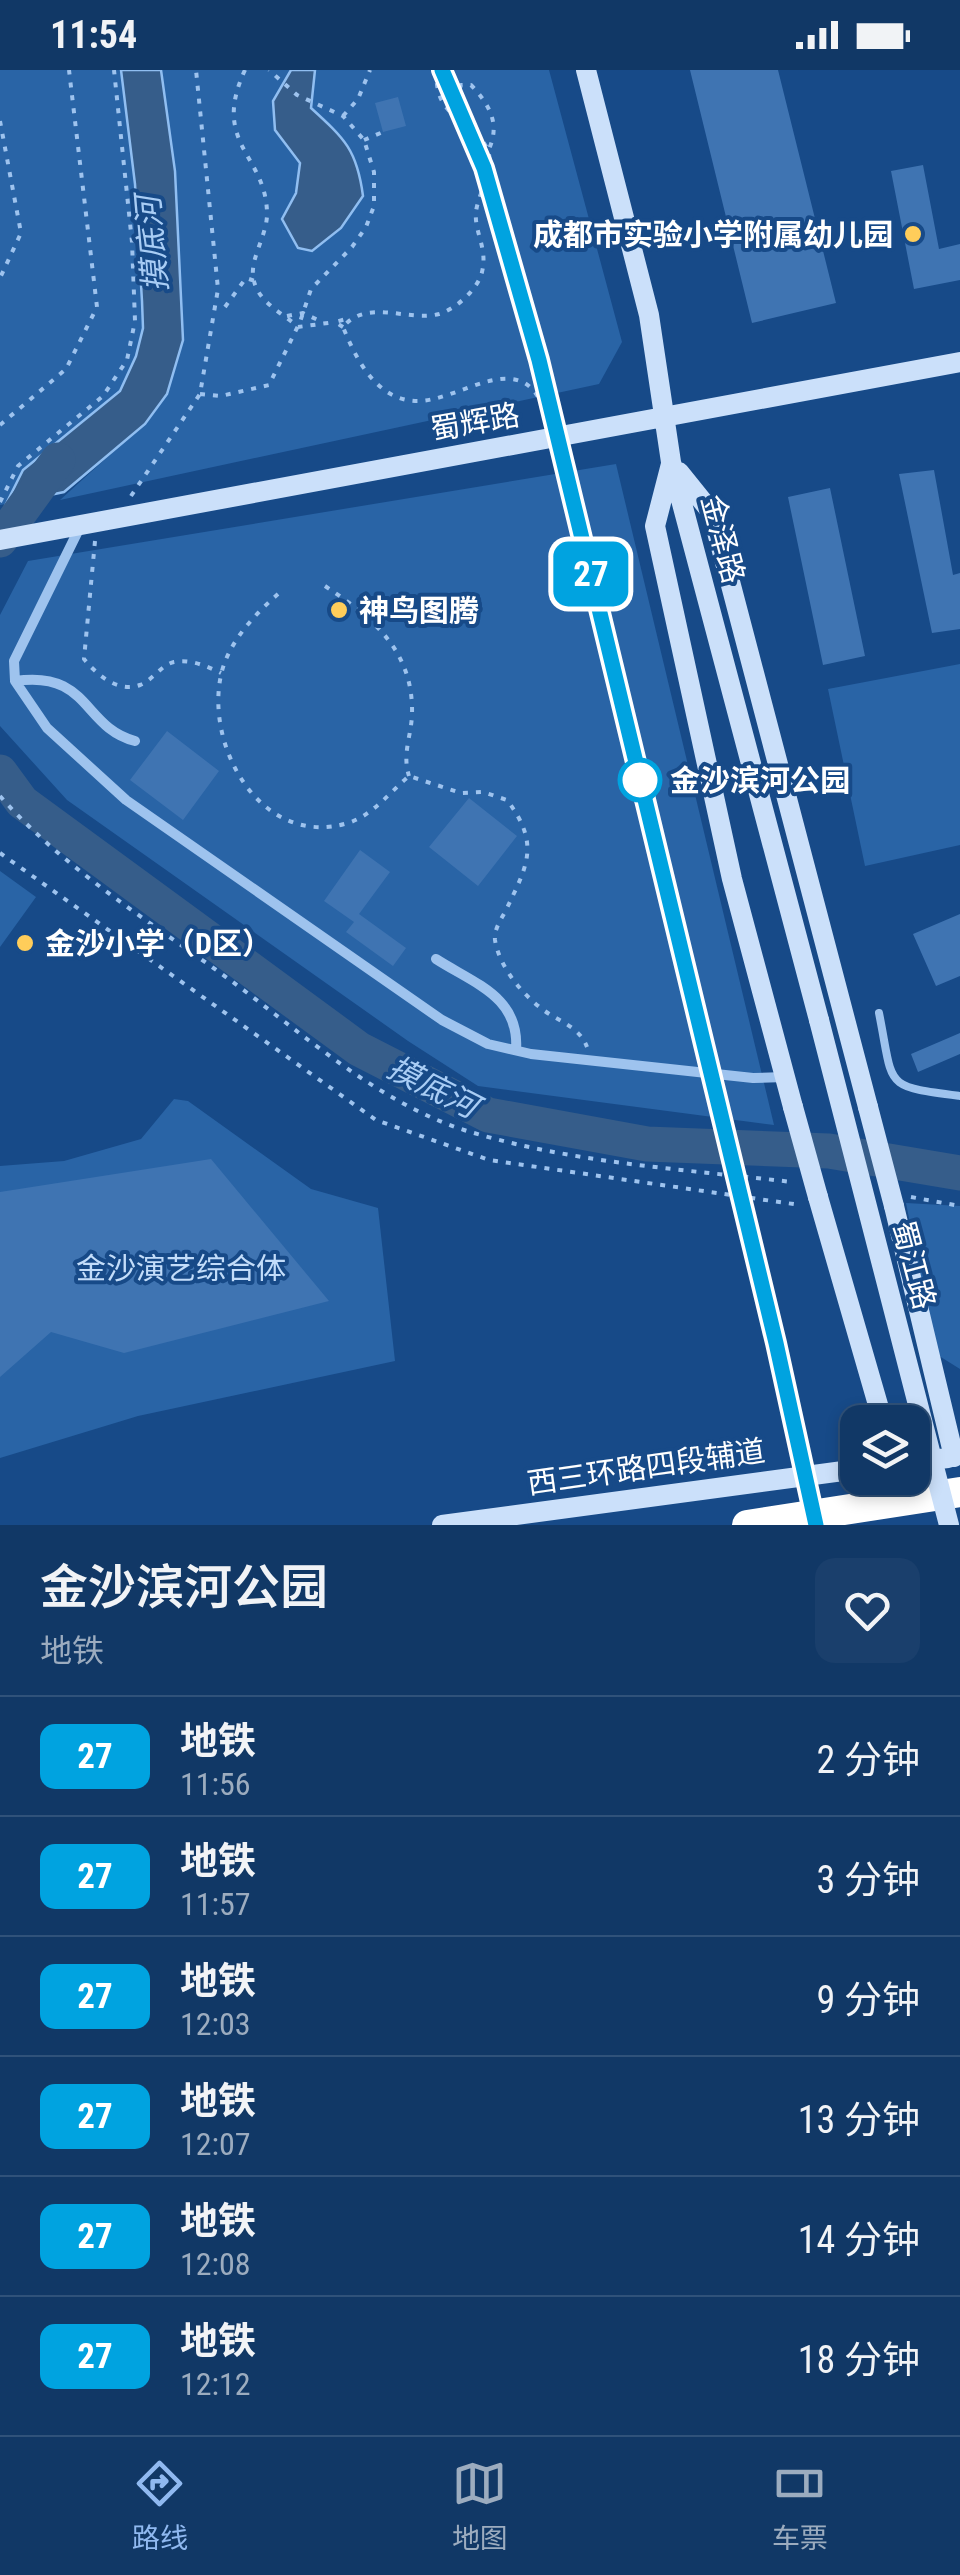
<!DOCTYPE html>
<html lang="zh">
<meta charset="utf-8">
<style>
body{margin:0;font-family:"Roboto Condensed","Noto Sans SC",sans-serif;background:#1a3f6c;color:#f1f3f6;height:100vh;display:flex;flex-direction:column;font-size:38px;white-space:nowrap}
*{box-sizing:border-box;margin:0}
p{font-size:32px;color:#9cacbf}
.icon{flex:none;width:55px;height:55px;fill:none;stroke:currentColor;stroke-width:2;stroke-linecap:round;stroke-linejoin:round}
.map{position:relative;height:1455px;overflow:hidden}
.side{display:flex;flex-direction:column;background:#113866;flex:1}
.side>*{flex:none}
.badge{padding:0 20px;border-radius:15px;font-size:35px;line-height:65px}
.buttons{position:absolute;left:840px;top:1335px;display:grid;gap:20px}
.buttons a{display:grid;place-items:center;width:90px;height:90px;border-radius:20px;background:#113866;box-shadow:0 5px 15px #0003,0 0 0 2px #30527a;font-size:50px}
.map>.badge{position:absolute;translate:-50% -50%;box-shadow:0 0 0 5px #fff}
.round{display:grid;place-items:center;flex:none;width:105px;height:105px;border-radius:20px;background:#1a3f6c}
.overview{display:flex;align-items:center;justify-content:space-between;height:170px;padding:0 40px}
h1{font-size:48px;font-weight:600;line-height:75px}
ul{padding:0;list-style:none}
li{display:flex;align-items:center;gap:30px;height:120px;padding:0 40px;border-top:2px solid #30527a}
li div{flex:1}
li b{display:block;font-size:38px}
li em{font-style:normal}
li .badge{min-width:110px;font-weight:700;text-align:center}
.status{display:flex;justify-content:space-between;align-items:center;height:70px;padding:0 50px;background:#113866;direction:ltr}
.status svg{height:28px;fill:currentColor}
.tab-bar{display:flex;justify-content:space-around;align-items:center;height:140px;border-top:2px solid #30527a;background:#113866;font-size:28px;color:#9cacbf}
.tab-bar a{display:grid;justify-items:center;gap:5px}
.tab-bar .selected{color:#90b9f0}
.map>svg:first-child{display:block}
.green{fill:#2964a6}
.water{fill:#365d8a;stroke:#90bef1;stroke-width:2.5}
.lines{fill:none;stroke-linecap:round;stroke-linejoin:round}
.river{stroke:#365d8a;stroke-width:35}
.building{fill:#3f74b2}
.path{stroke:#9ec3ee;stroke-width:4;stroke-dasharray:5 8;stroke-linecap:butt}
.lane{stroke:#9ec3ee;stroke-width:8}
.street{stroke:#9ec3ee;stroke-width:10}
.secondary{stroke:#cbe0fa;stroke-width:20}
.highway{stroke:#fff;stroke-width:30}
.secondary-bridge{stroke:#cbe0fa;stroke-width:20}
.line-casing{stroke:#fff;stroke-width:22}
.line{stroke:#00a3e0;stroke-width:15}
.poi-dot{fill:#ffcd5a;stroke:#174a88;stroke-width:4}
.stop-dot{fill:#fff;stroke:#00a3e0;stroke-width:5}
.labels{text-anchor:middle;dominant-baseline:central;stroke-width:8;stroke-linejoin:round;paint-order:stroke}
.poi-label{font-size:30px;font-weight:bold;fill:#fff;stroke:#174a88;text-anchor:start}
.street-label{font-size:30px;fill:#fff;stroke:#174a88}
.stop-label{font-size:30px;font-weight:bold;fill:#fff;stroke:#174a88;text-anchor:start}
.park-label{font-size:30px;fill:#c3ddfa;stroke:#174a88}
.water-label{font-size:32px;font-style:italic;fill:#a9cdf5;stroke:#174a88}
</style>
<div class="status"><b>11:54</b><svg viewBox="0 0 49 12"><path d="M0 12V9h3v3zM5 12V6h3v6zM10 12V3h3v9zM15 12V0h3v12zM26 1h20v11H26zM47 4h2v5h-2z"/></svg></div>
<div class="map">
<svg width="960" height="1455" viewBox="0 0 960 1455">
<rect width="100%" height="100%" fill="#174a88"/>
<path class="green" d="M0 0H121L135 114 142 231 143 258 136 286 120 321 23 400 6 434 0 435Z
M161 0H549L622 272 599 314 60 430 145 353 167 324 175 101Z
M616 394 774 1055 478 1016 408 971 67 730 0 656V545L28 491Z
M960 594V775L865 796 828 619Z
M0 801 36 827 0 877Z
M174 1029 188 1031 311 1119 378 1138 395 1291 138 1346 0 1388V1096L64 1091 141 1069Z
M906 1133 960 1136V1299L936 1284Z"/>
<path class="water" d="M121 0H161L175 101 183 270 167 324 145 354 64 422 6 434 23 400 120 321 136 286 143 258 142 231 135 114Z
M291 0H315L311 38C345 69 357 80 363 126L341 158 312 181 298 178 282 149 296 123 300 93 275 60 273 31Z"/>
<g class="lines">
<path class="river" d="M0 470 58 390
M0 702 22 732 359 979 488 1045 647 1074 829 1081 960 1103"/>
</g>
<path class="building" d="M690 0H778L836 233 752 253Z
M398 27 406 56 383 62 375 33Z
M923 95 939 179 960 174V210L914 219 891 101Z
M934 400 953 505 960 503V559L932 563 899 404Z
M830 418 865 586 823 595 788 427Z
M167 661 219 701 183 750 130 710Z
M469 728 517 766 478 816 429 777Z
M360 780 390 802 359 844 406 878 393 896 346 862 354 852 324 831Z
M960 844V906L936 916 913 864Z
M960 963V984L918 1002 911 984Z
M211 1089 329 1231 124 1283 51 1262 0 1307V1122Z"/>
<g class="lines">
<path class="path" d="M245 0C210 75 268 85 267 146 266 166 251 188 253 206 256 232 282 242 298 257L335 252
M437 0C432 50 476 49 488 81 495 100 478 123 476 142 474 162 488 178 482 202 478 219 456 239 439 244 408 252 367 228 343 257 356 289 376 329 415 331 461 333 526 269 547 349
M452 43 461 15H471C490 35 501 55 488 81
M343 46 358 29 370 0
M0 51 21 163 0 208
M364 70 383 62
M225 237 246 208 255 211
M287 246 303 243 320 251
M343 257 335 252 350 248
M200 324 221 326 269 315 300 252 311 219 352 177 366 157 374 136V102L364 70 343 46 297 25 269 0
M0 355 66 299 97 237 69 0
M131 426 200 324 218 219 196 0
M0 432 18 396 103 326 127 290 135 251 132 172 114 0
M95 471 84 589C97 605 118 623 140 615 153 610 161 595 174 592 191 589 206 596 221 603
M325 516C373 548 414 581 412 645 411 667 402 684 409 706
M278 524C254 545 228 573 221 605 205 678 262 779 348 753 373 745 389 723 409 706L461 723 483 722 507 730C541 775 527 796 505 842 500 851 494 860 495 870 499 896 521 923 542 939 559 952 579 956 587 977
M0 726C64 799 152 853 230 910 302 963 377 1032 464 1060 570 1093 682 1099 792 1112
M0 783 376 1050 489 1090 800 1135
M911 1127 960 1136"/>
<path class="lane" d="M879 943C894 1018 882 1016 960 1026"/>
<path class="street" d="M81 455 14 591 15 611 47 658 126 730 442 950 488 974 531 984 753 1008 785 1007
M15 611C90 600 82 657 135 671
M436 889C475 914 520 927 516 980"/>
<path class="secondary" d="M586 0 649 245 671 392 819 950
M671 394 655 456 732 809 793 1037
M679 402 712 443 868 1037
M0 470 960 292
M818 1127 883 1352
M894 1136 954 1387
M912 1392 948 1388
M442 1455 858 1399"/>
<path class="highway" d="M747 1455 960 1422"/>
<path class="secondary-bridge" d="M819 950 949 1455
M793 1037 818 1127
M868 1037 894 1136"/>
</g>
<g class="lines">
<g class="line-casing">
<path id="line" d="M442 0 484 98 539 290 776 1273 816 1455"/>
</g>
<use href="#line" class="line"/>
</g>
<g class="poi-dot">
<circle cx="913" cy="164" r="10"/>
<circle cx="339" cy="540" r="10"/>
<circle cx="25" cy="873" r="10"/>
</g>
<circle class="stop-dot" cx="640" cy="710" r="20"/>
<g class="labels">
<g class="poi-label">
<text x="893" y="164" text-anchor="end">成都市实验小学附属幼儿园</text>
<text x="359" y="540">神鸟图腾</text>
<text x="45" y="873">金沙小学（D区）</text>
</g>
<g class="street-label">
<text transform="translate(475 352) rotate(-10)">蜀辉路</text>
<text transform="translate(723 469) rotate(75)">金泽路</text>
<text transform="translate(914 1195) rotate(75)">蜀江路</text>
<text transform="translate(646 1397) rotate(-8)">西三环路四段辅道</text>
</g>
<g class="stop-label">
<text x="670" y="710">金沙滨河公园</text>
</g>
<g class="park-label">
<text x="181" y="1198">金沙演艺综合体</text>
</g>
<g class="water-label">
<text transform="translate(152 174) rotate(-95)">摸底河</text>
<text transform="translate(433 1017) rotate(27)">摸底河</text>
</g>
</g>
</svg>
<div class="buttons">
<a><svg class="icon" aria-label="layers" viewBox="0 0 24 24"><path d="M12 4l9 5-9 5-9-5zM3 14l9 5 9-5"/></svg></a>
</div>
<b class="badge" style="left:591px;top:504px;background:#00a3e0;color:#fff">27</b>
</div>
<section class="side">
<div class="overview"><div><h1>金沙滨河公园</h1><p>地铁</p></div><a class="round"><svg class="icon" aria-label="heart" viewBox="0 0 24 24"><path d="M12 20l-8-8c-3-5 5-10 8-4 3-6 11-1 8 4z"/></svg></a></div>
<ul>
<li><span class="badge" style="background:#00a3e0;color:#fff">27</span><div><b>地铁</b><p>11:56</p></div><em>2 分钟</em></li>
<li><span class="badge" style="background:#00a3e0;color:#fff">27</span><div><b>地铁</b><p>11:57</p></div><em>3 分钟</em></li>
<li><span class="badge" style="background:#00a3e0;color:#fff">27</span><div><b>地铁</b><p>12:03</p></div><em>9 分钟</em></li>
<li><span class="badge" style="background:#00a3e0;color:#fff">27</span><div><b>地铁</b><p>12:07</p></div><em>13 分钟</em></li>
<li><span class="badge" style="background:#00a3e0;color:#fff">27</span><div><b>地铁</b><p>12:08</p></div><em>14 分钟</em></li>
<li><span class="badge" style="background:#00a3e0;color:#fff">27</span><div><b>地铁</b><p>12:12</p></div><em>18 分钟</em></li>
</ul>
</section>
<nav class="tab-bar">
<a class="selected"><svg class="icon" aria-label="directions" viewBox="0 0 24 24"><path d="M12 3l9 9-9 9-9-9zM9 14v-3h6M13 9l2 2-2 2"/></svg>路线</a>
<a><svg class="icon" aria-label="map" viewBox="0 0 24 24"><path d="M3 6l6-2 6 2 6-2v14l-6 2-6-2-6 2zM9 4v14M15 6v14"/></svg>地图</a>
<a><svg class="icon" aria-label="tickets" viewBox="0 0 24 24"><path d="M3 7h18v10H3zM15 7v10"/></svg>车票</a>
</nav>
